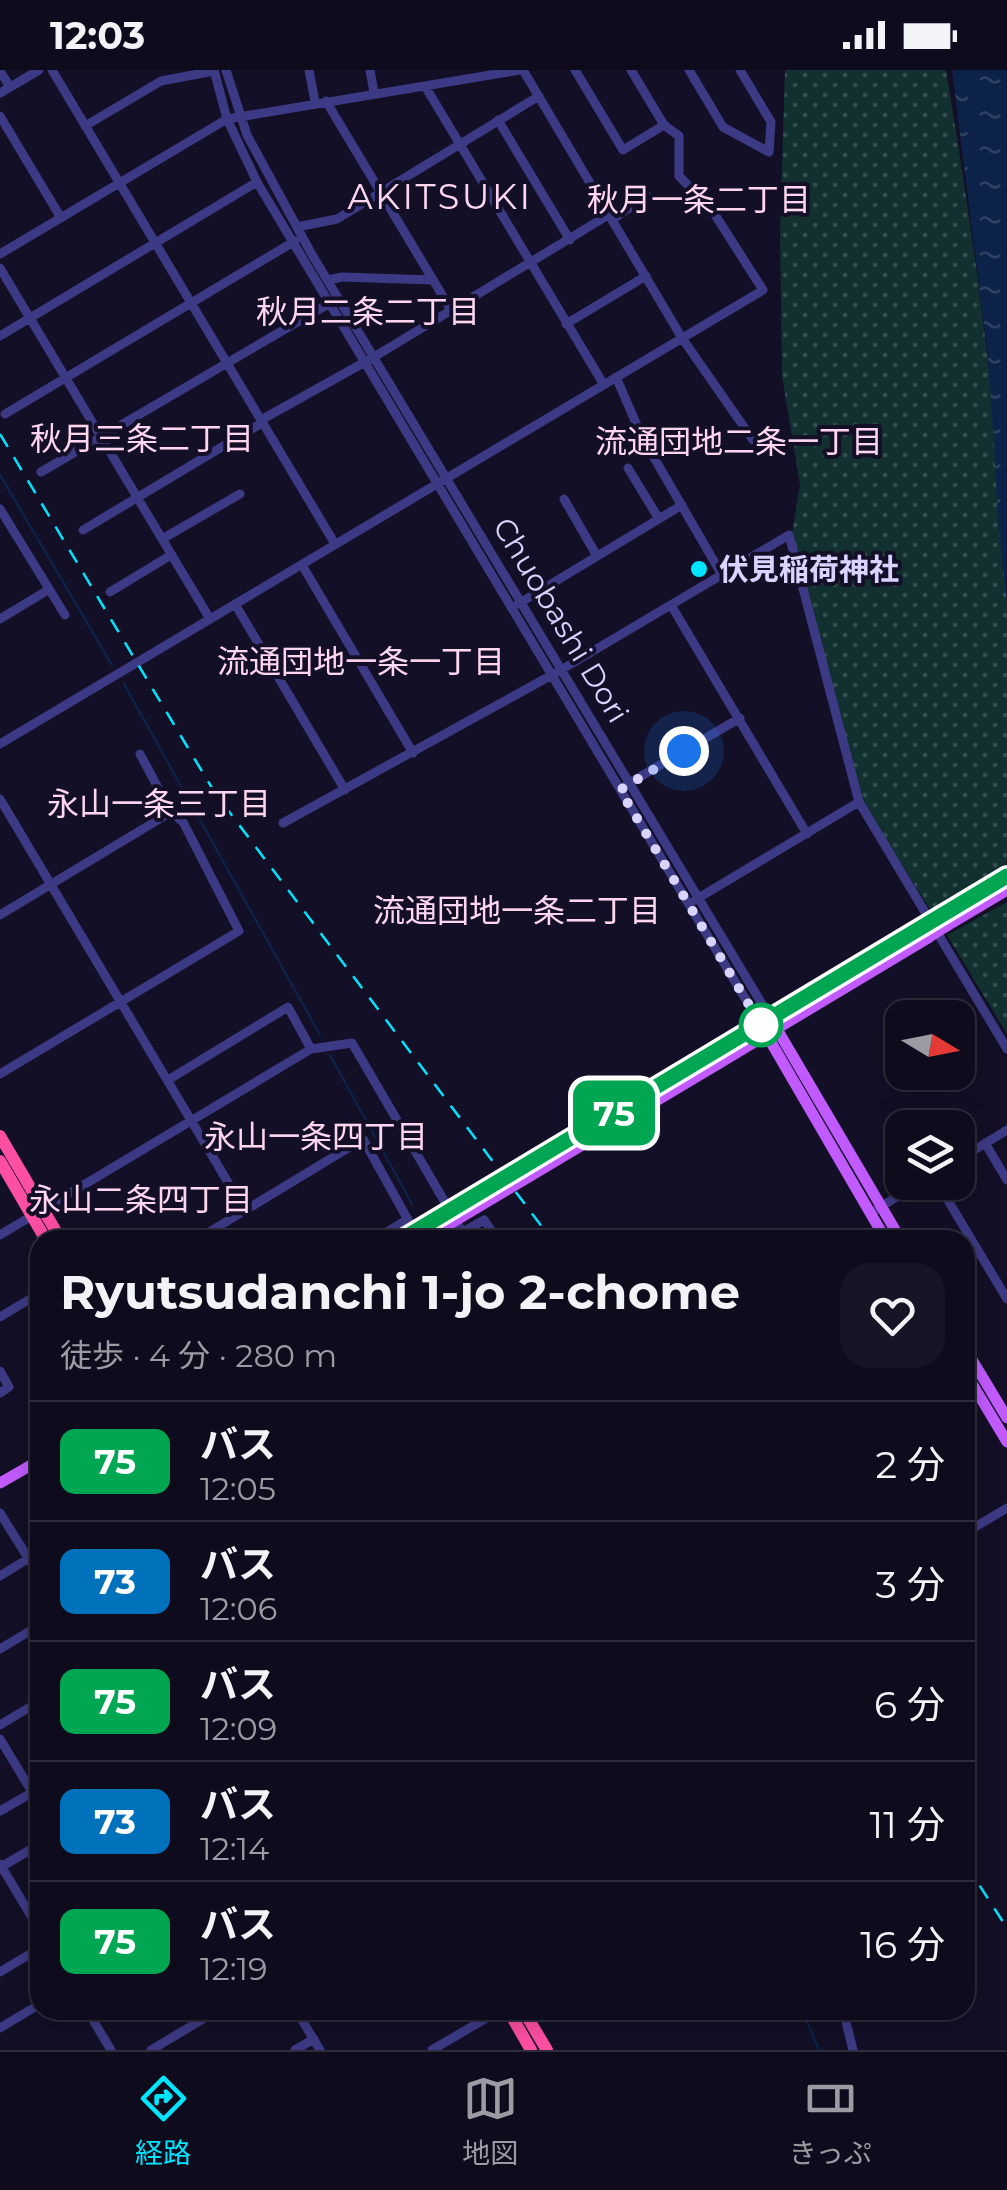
<!DOCTYPE html>
<html lang="ja">
<meta charset="utf-8">
<style>
body{margin:0;font-family:Montserrat,"Noto Sans JP",sans-serif;background:#171425;color:#f1f3f6;height:100vh;display:flex;flex-direction:column;font-size:38px;white-space:nowrap}
*{box-sizing:border-box;margin:0}
p{font-size:32px;color:#9b9ba3}
.icon{flex:none;width:55px;height:55px;fill:none;stroke:currentColor;stroke-width:2;stroke-linecap:round;stroke-linejoin:round}
.map{position:relative;flex:1;overflow:hidden}
.panel{position:absolute;left:30px;top:1160px;width:945px;height:790px;display:flex;flex-direction:column;background:#0e0b1c;border-radius:30px;box-shadow:0 5px 25px #0003,0 0 0 2px #2e2b3b}
.panel>*{flex:none}
.badge{padding:0 20px;border-radius:15px;font-size:35px;line-height:65px}
.needle{width:65px;rotate:100deg}
.controls{position:absolute;left:885px;top:930px;display:grid;gap:20px}
.controls a{display:grid;place-items:center;width:90px;height:90px;border-radius:20px;background:#0e0b1c;box-shadow:0 5px 25px #0003,0 0 0 2px #2e2b3b;font-size:50px}
.you{position:absolute;width:50px;height:50px;margin:-25px;border:8px solid #fff;border-radius:50%;background:#1a73e8;box-shadow:0 0 0 15px #1a73e833}
.map>.badge{position:absolute;translate:-50% -50%;box-shadow:0 0 0 5px #fff}
.round{display:grid;place-items:center;flex:none;width:105px;height:105px;border-radius:30px;background:#171425}
.summary{display:flex;align-items:center;justify-content:space-between;height:170px;padding:0 30px}
h1{font-size:48px;font-weight:700;line-height:75px}
ul{padding:0;list-style:none}
li{display:flex;align-items:center;gap:30px;height:120px;padding:0 30px;border-top:2px solid #2e2b3b}
li div{flex:1}
li b{display:block;font-size:38px}
li em{font-style:normal}
li .badge{min-width:110px;font-weight:700;text-align:center}
.status{display:flex;justify-content:space-between;align-items:center;height:70px;padding:0 50px;background:#0e0b1c;direction:ltr}
.status svg{height:28px;fill:currentColor}
.tab-bar{display:flex;justify-content:space-around;align-items:center;height:140px;border-top:2px solid #2e2b3b;background:#0e0b1c;font-size:28px;color:#9b9ba3}
.tab-bar a{display:grid;justify-items:center;gap:5px}
.tab-bar .on{color:#00e5ff}
.map>svg:first-child{display:block}
.grass{fill:url(#grass-dots)}
.water{fill:url(#water-ripples)}
.lines{fill:none;stroke-linecap:round;stroke-linejoin:round}
.stream{stroke:#0c2248;stroke-width:2.5}
.minor{stroke:#3d3a85;stroke-width:9}
.major{stroke:#c25bff;stroke-width:11}
.highway{stroke:#ff4fa3;stroke-width:12}
.rail{stroke:#00e5ff;stroke-width:2.5;stroke-dasharray:15 12;stroke-linecap:butt}
.major-bridge{stroke:#c25bff;stroke-width:11}
.line-casing{stroke:#fff;stroke-width:22}
.line{stroke:#00a651;stroke-width:15}
.walk{stroke:#d9d4ff;stroke-width:10;stroke-dasharray:0 18}
.poi-dot{fill:#00e5ff;stroke:#130f26;stroke-width:4}
.stop-dot{fill:#fff;stroke:#00a651;stroke-width:5}
.labels{text-anchor:middle;dominant-baseline:central;stroke-width:8;stroke-linejoin:round;paint-order:stroke}
.poi-label{font-size:30px;font-weight:bold;fill:#d9d4ff;stroke:#130f26;text-anchor:start}
.street-label{font-size:30px;fill:#d9d4ff;stroke:#130f26}
.neighbourhood-label{font-size:32px;fill:#ffd6f0;stroke:#130f26}
.quarter-label{font-size:35px;letter-spacing:2.5px;fill:#ffd6f0;stroke:#130f26}
</style>
<div class="status"><b>12:03</b><svg viewBox="0 0 49 12"><path d="M0 12V9h3v3zM5 12V6h3v6zM10 12V3h3v9zM15 12V0h3v12zM26 1h20v11H26zM47 4h2v5h-2z"/></svg></div>
<div class="map">
<svg width="1007" height="1980" viewBox="0 0 1007 1980">
<defs>
<pattern id="grass-dots" width="8" height="8" patternUnits="userSpaceOnUse" patternTransform="scale(2.5)"><rect width="8" height="8" fill="#12302f"/><path d="M2 2h.1M6 6h.1" fill="none" stroke="#344d4e" stroke-width="1.8" stroke-linecap="round"/></pattern>
<pattern id="water-ripples" width="26" height="14" patternUnits="userSpaceOnUse" patternTransform="scale(2.5)"><rect width="26" height="14" fill="#0c2248"/><path d="M2 4q2-2 4 0t4 0M15 11q2-2 4 0t4 0" fill="none" stroke="#2f4163"/></pattern>
</defs>
<rect width="100%" height="100%" fill="#130f26"/>
<path class="grass" d="M785 0H946C975 175 1000 352 1007 529 1007 615 1007 702 1007 788L1006 794 932 843 861 729 792 464 800 415 782 306 780 161Z
M1007 832V964L947 865Z"/>
<path class="water" d="M952 0H1007V533L999 462 989 295Z"/>
<g class="lines">
<path class="stream" d="M0 405 112 595
M124 614 320 965
M330 985 412 1134
M802 1940 819 1980"/>
<path class="minor" d="M52 0 335 474
M214 0 227 49 257 112 761 955
M226 0 247 65 311 183 771 949
M309 0 315 32
M370 0 374 23
M523 0 682 268 753 370
M575 0 623 80 664 55
M689 0 723 57 769 82 771 52 740 0
M0 1 10 17
M425 16 604 315
M0 23 39 0
M326 31 451 240
M0 46 61 148
M498 50 570 170
M85 56 161 11 214 1
M613 149 647 126
M297 157 337 149 539 26
M0 184 227 49 520 0
M0 198 210 549
M328 210 342 207 432 210
M566 254 646 206
M0 266 257 112
M616 307 642 367 722 505
M5 344 295 171
M261 350 374 287 610 144
M628 398 659 449
M41 402 328 234
M564 429 597 486
M0 439 65 545
M83 460 262 353
M162 469 240 424
M302 495 413 683
M110 522 171 485
M235 534 345 720
M518 534 682 435
M671 535 807 764
M0 549 48 520
M0 674 763 220 712 140 679 106V66L664 55 631 0
M626 715 740 648
M0 729 245 1141
M283 753 561 600 789 465 859 732 1007 979
M695 830 859 732
M0 845 171 742 140 684
M0 1004 239 861 183 752 171 742
M168 1010 288 937 311 979
M985 1073 1007 1110
M958 1090 1007 1060
M937 1112 1007 1229
M876 1140 920 1112
M463 1162 484 1150 498 1170
M0 1165 311 979 352 973 467 1170
M196 1170 363 1069 417 1166
M374 1170 408 1149
M0 1247 40 1223
M0 1301 9 1317 0 1323
M0 1443 40 1507
M965 1463 1007 1438
M0 1506 29 1488
M0 1579 40 1555
M0 1655 40 1631
M0 1669 32 1722
M0 1741 40 1718
M0 1794 40 1861
M1 1797 40 1774
M0 1902 40 1878
M87 1940 111 1980
M296 1940 320 1980
M843 1940 853 1980
M0 1958 40 1934
M151 1980 218 1940
M295 1980 314 1969
M432 1980 500 1940"/>
<path class="major" d="M938 847 1007 806
M945 857 1007 820
M771 949 901 1170
M761 955 886 1170
M713 984 922 856
M718 994 928 868
M965 1278 1007 1348
M965 1302 1007 1372
M0 1413 40 1390"/>
<path class="highway" d="M0 1066 61 1170
M0 1091 46 1170
M508 1940 531 1980
M523 1940 547 1980"/>
<path class="rail" d="M0 364 215 723 552 1170
M965 1793 1007 1858"/>
<path class="major-bridge" d="M922 856 938 847
M928 868 945 857
M401 1170 713 984
M423 1170 718 994"/>
</g>
<g class="lines">
<g class="line-casing">
<path id="line" d="M401 1170 1007 806"/>
</g>
<use href="#line" class="line"/>
<path class="walk" d="M684 681 620 720 761 955"/>
</g>
<circle class="poi-dot" cx="699" cy="499" r="10"/>
<circle class="stop-dot" cx="761" cy="955" r="20"/>
<g class="labels">
<g class="poi-label">
<text x="719" y="499">伏見稲荷神社</text>
</g>
<g class="street-label">
<text transform="translate(561 550) rotate(59)">Chuobashi Dori</text>
</g>
<g class="neighbourhood-label">
<text x="699" y="129">秋月一条二丁目</text>
<text x="368" y="241">秋月二条二丁目</text>
<text x="142" y="368">秋月三条二丁目</text>
<text x="739" y="371">流通団地二条一丁目</text>
<text x="361" y="591">流通団地一条一丁目</text>
<text x="159" y="733">永山一条三丁目</text>
<text x="517" y="840">流通団地一条二丁目</text>
<text x="316" y="1066">永山一条四丁目</text>
<text x="141" y="1129">永山二条四丁目</text>
</g>
<g class="quarter-label">
<text x="440" y="126">AKITSUKI</text>
</g>
</g>
</svg>
<div class="controls">
<a><svg class="needle" viewBox="-14 -14 28 28"><path d="M0-13l5 13h-10z" fill="#e53935"/><path d="M0 13l5-13h-10z" fill="#9b9ba3"/></svg></a>
<a><svg class="icon" aria-label="layers" viewBox="0 0 24 24"><path d="M12 4l9 5-9 5-9-5zM3 14l9 5 9-5"/></svg></a>
</div>
<div class="you" style="left:684px;top:681px"></div>
<b class="badge" style="left:614px;top:1043px;background:#00a651;color:#fff">75</b>
<section class="panel">
<div class="summary"><div><h1>Ryutsudanchi 1-jo 2-chome</h1><p>徒歩 · 4 分 · 280 m</p></div><a class="round"><svg class="icon" aria-label="heart" viewBox="0 0 24 24"><path d="M12 20l-8-8c-3-5 5-10 8-4 3-6 11-1 8 4z"/></svg></a></div>
<ul>
<li><span class="badge" style="background:#00a651;color:#fff">75</span><div><b>バス</b><p>12:05</p></div><em>2 分</em></li>
<li><span class="badge" style="background:#0072bc;color:#fff">73</span><div><b>バス</b><p>12:06</p></div><em>3 分</em></li>
<li><span class="badge" style="background:#00a651;color:#fff">75</span><div><b>バス</b><p>12:09</p></div><em>6 分</em></li>
<li><span class="badge" style="background:#0072bc;color:#fff">73</span><div><b>バス</b><p>12:14</p></div><em>11 分</em></li>
<li><span class="badge" style="background:#00a651;color:#fff">75</span><div><b>バス</b><p>12:19</p></div><em>16 分</em></li>
</ul>
</section>
</div>
<nav class="tab-bar">
<a class="on"><svg class="icon" aria-label="directions" viewBox="0 0 24 24"><path d="M12 3l9 9-9 9-9-9zM9 14v-3h6M13 9l2 2-2 2"/></svg>経路</a>
<a><svg class="icon" aria-label="map" viewBox="0 0 24 24"><path d="M3 6l6-2 6 2 6-2v14l-6 2-6-2-6 2zM9 4v14M15 6v14"/></svg>地図</a>
<a><svg class="icon" aria-label="tickets" viewBox="0 0 24 24"><path d="M3 7h18v10H3zM15 7v10"/></svg>きっぷ</a>
</nav>
